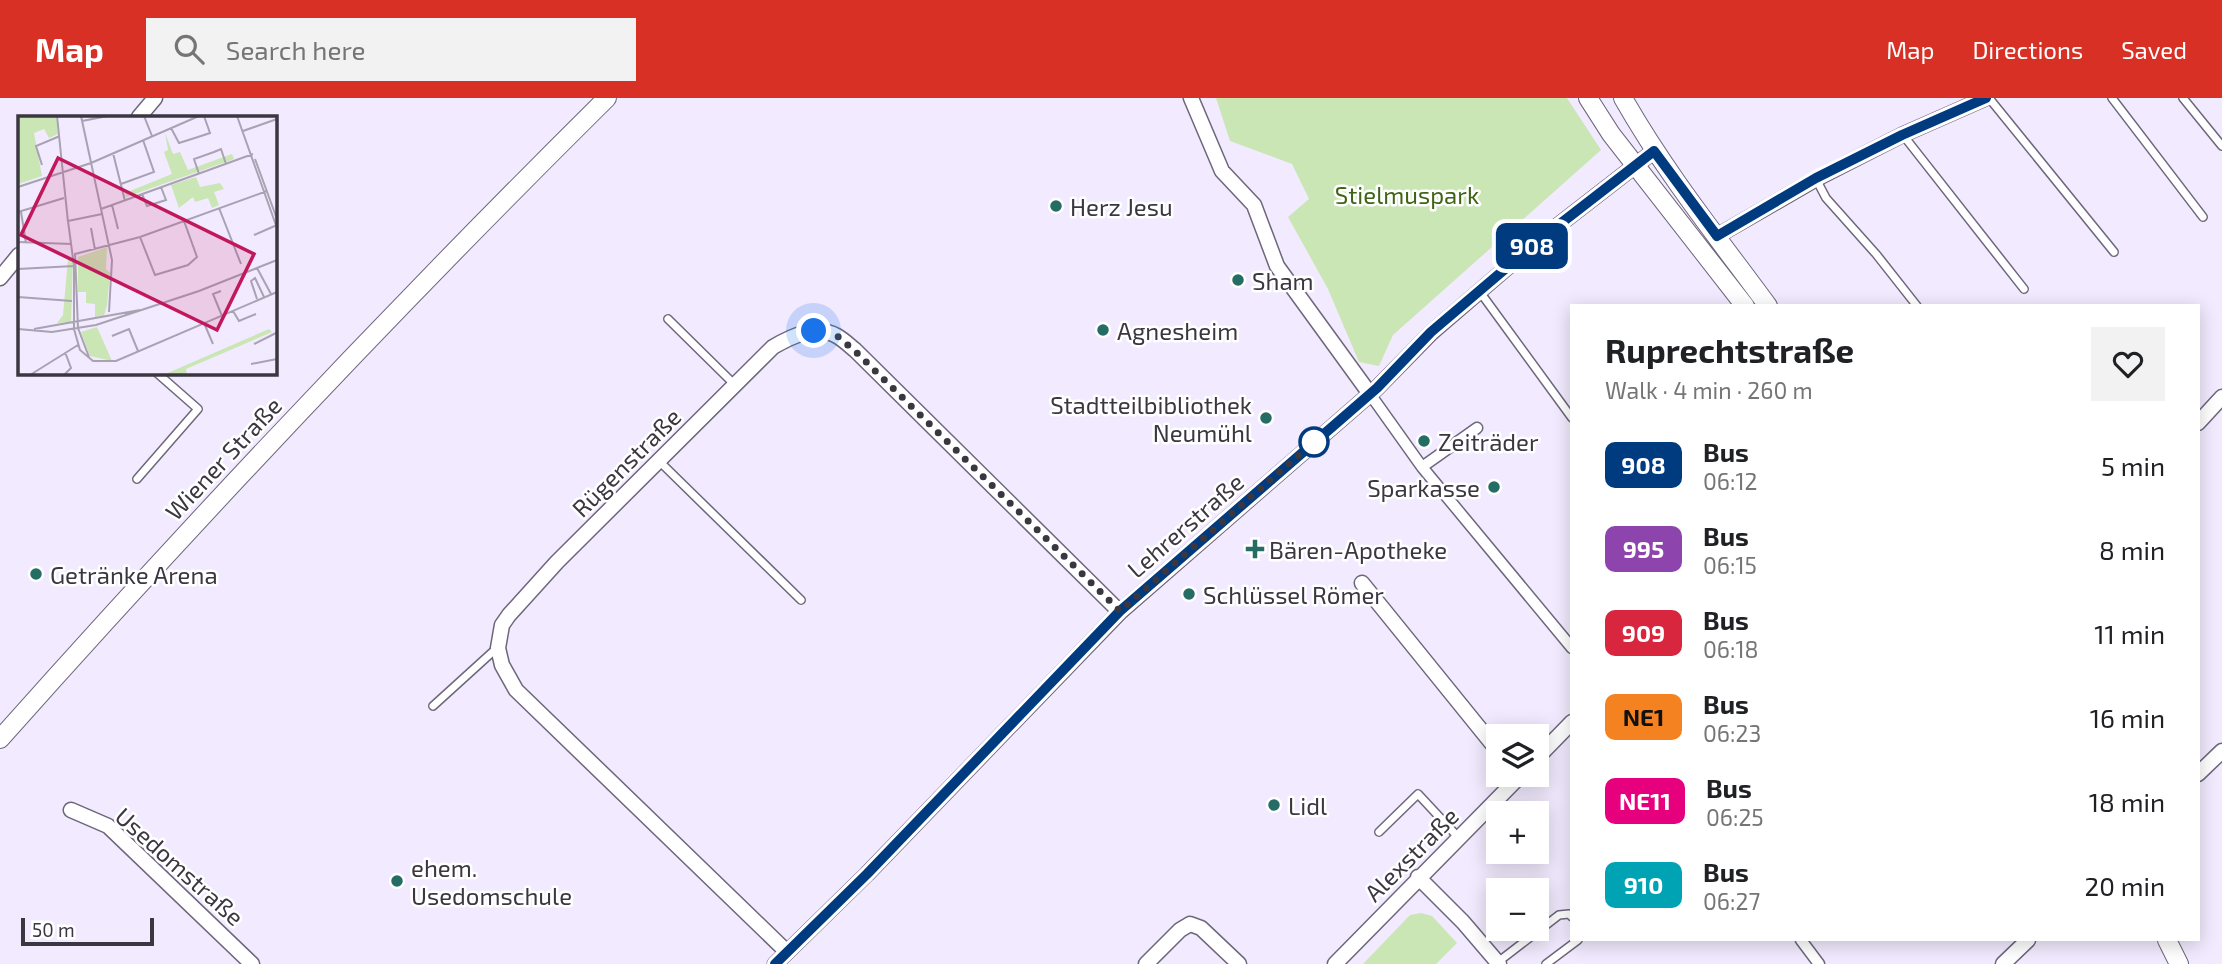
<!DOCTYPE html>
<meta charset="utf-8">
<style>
body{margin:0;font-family:"Exo 2",sans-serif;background:#f2f2f2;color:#202124;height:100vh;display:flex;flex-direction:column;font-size:26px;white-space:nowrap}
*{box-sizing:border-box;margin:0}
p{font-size:23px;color:#757577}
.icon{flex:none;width:38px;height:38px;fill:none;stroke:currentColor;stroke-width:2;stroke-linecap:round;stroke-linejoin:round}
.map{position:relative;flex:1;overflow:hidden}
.details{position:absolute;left:1570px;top:206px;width:630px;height:637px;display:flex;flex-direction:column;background:#fff;border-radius:0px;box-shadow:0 4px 18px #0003}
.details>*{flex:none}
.badge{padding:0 14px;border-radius:10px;font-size:24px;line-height:46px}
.buttons{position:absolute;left:1486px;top:626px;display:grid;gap:14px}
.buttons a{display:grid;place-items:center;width:63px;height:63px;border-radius:0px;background:#fff;box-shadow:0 4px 18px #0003;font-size:35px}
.scale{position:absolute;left:21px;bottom:18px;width:133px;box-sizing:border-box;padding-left:7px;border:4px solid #3b3741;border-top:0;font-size:19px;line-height:24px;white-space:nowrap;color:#3b3741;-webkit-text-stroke:5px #fff;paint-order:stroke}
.you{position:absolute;width:35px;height:35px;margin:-18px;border:5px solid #fff;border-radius:50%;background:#1a73e8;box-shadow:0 0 0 10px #1a73e833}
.map>.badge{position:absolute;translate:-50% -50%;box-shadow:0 0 0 4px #fff}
.round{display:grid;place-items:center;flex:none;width:74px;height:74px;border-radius:0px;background:#f2f2f2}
.headline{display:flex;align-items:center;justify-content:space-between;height:119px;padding:0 35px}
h1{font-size:33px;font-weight:700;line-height:52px}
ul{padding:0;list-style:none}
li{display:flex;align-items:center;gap:21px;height:84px;padding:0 35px}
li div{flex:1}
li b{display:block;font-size:26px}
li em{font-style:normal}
li .badge{min-width:77px;font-weight:700;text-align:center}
header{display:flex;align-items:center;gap:42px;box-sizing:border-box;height:98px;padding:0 35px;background:#d93025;color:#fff}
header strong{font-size:33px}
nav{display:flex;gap:38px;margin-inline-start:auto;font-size:24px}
.search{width:490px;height:63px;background:#f2f2f2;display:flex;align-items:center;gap:18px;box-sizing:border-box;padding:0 24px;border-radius:0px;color:#757577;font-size:26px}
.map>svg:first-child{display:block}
.green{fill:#cae6b4}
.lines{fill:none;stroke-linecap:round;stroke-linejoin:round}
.service-casing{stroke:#6e667b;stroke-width:10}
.pedestrian-casing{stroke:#6e667b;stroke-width:13}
.minor-casing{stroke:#6e667b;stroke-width:17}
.tertiary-casing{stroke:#6e667b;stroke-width:20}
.service{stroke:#fff;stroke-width:7}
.pedestrian{stroke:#fff;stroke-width:10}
.minor{stroke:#fff;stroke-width:14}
.tertiary{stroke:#fff;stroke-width:18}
.line-casing{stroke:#fff;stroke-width:16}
.line{stroke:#003b80;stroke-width:10}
.walk{stroke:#3b3741;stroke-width:7;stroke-dasharray:0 12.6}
.poi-dot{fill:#256d64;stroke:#fff;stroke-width:2.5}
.stop-dot{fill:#fff;stroke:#003b80;stroke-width:3.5}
.labels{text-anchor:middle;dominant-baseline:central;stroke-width:5;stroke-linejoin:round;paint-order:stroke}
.park-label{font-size:24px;fill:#406415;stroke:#fff}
.poi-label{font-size:24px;fill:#3b3741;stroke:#fff;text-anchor:start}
.street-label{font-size:24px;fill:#3b3741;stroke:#fff}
.inset-road{fill:none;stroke:#a9a2b2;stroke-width:2}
.view{fill:#c2185b;fill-opacity:0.15;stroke:#c2185b;stroke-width:3.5}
.inset-edge{fill:none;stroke:#3b3741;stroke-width:3.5}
</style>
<header>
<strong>Map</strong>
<div class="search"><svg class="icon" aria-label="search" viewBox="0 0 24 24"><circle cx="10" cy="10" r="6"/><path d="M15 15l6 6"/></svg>Search here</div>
<nav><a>Map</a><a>Directions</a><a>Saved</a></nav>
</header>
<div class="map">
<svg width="2222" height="866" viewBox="0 0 2222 866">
<rect width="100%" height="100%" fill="#f2eafe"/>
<path class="green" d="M1216 0H1567L1601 52 1393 237 1379 268 1359 264 1328 191 1288 119 1309 101 1292 66 1230 43Z
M1421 815 1432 818 1457 845 1436 866H1363L1410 817Z"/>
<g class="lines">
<g class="service-casing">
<path id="service" d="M1989 0 2114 154
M2112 0 2203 119
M2183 0 2222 48
M1903 37 2024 191
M1816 81 1826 100 1876 156 1917 208
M1480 194 1572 320
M668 221 735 287
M659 363 801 502
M137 381 198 311 157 275
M433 608 498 549
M1379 734 1418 696 1459 740
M1498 864 1559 817 1569 816 1572 819
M1546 866 1578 842"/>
</g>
<g class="pedestrian-casing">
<path id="pedestrian" d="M1370 296 1422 369 1572 550
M1422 369 1477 330
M1801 842 1819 866"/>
</g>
<g class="minor-casing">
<path id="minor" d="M1191 0 1222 73 1254 107 1277 168 1370 296
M139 19 155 0
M1717 138 1816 81 1902 37 1986 0
M0 180 19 157
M2198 325 2222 299
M1362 485 1498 653
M1536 661 1572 624
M2198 676 2222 653
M71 712 108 728 252 866
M1418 779 1463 824 1499 866
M787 854 516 592 502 567 498 550 502 527 509 517 557 464 773 249C792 238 816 226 837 238 844 242 850 248 855 252L1120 514
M775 866 867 776 1120 514 1377 290 1431 235 1538 143 1654 53
M1146 866 1180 832 1190 826 1201 830 1239 866
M1335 866 1521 677
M2003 866 2028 842"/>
</g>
<g class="tertiary-casing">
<path id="tertiary" d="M1588 0 1611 36 1745 208
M1623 0C1665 74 1718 140 1768 208
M0 641C196 421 398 207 607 0
M2167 842 2179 866"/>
</g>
<use href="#service" class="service"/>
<use href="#pedestrian" class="pedestrian"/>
<use href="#minor" class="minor"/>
<use href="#tertiary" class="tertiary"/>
</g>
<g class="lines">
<g class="line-casing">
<path id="line" d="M775 866 867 776 1120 513 1377 290 1431 234 1538 143 1654 53 1717 138 1816 80 1902 37 1986 0"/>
</g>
<use href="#line" class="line"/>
<path class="walk" d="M814 233 836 237 855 253 1120 513 1314 344"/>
</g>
<g class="poi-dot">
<circle cx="1056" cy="108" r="7"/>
<circle cx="1238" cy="182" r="7"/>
<circle cx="1103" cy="232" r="7"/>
<circle cx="1266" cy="320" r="7"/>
<circle cx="1424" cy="343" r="7"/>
<circle cx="1494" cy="389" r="7"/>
<path d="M1251.5 440.5h7v7h7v7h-7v7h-7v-7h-7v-7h7z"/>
<circle cx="36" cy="476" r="7"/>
<circle cx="1189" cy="496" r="7"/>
<circle cx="1274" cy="707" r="7"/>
<circle cx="397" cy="783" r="7"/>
</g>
<circle class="stop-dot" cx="1314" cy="344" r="14"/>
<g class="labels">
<g class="park-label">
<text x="1407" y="96">Stielmuspark</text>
</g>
<g class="poi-label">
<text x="1070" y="108">Herz Jesu</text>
<text x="1252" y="182">Sham</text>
<text x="1117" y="232">Agnesheim</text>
<text x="1252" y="306" text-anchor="end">Stadtteilbibliothek<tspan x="1252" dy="28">Neumühl</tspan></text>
<text x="1438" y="343">Zeiträder</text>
<text x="1480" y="389" text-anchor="end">Sparkasse</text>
<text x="1269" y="451">Bären-Apotheke</text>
<text x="50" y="476">Getränke Arena</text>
<text x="1203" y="496">Schlüssel Römer</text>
<text x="1288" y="707">Lidl</text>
<text x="411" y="769">ehem.<tspan x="411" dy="28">Usedomschule</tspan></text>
</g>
<g class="street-label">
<text transform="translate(223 360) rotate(-47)">Wiener Straße</text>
<text transform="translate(626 364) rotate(-45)">Rügenstraße</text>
<text transform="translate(1185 427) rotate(-41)">Lehrerstraße</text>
<text transform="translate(1411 756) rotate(-45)">Alexstraße</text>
<text transform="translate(180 768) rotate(42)">Usedomstraße</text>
</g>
</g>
<g transform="translate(18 18)">
<rect width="259" height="259" fill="#f2eafe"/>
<path d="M0 0H38L40 18 31 22 26 13 16 17 24 60 0 68ZM147 17 155 38 162 36 170 54 214 38 216 43 108 81 107 77 154 58 146 36 150 34ZM178 61 182 71 202 67 206 73 196 76 201 89 194 92 190 82 177 86 175 81 161 92 153 69ZM89 131 88 153 92 157 89 189 86 200 77 201V188L68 187V176H60V141ZM55 142 53 206 39 207 45 199 50 143ZM79 211 94 245 72 240 63 216ZM251 213 254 216 168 253 169 259H145Z" fill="#cae6b4"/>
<path class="inset-road" d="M39 0 50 106M63 0 94 144 91 196M126 0 134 20M219 0 259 112M64 5 90 0M153 12 161 27 180 21 192 17 186 0M225 15 259 3M95 37 107 85M237 43 259 103M24 49 18 30 42 20M181 58 176 43 196 36 203 33 208 48M103 68 136 56 125 24M0 71 73 47 181 0M124 78 129 90 148 84 143 71M94 89 100 113M201 92 223 148M83 93 235 38M0 96 46 82M3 96 8 127M50 105 56 150V213L62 234 75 245H98L259 176M50 105 84 98M73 112 77 134M236 119 259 109M122 121 137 159 170 149 179 141 166 105M0 126 53 128M57 137 60 212 71 241M57 138 122 121 249 75M239 152 253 178M0 153 56 150M203 175 195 178 204 200M0 181 54 185M239 183 233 165 237 162 246 181M215 195 221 205 238 198M186 207 195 228M0 213 34 216 78 209 181 175 259 144M16 213 122 194M94 220 111 213 120 235M236 228 258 217M233 248 259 243M12 259 60 229M46 259 53 252 47 236"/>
<path class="view" d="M40 42 236 138 199 214 3 119Z"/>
<rect width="259" height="259" class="inset-edge"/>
</g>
</svg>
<div class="buttons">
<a><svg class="icon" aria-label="layers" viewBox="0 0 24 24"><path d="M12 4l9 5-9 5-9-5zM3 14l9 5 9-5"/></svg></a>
<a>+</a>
<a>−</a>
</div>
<div class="scale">50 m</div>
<div class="you" style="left:814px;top:233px"></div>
<b class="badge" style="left:1532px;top:148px;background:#003b80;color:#fff">908</b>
<section class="details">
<div class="headline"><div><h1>Ruprechtstraße</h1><p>Walk · 4 min · 260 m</p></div><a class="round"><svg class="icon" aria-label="heart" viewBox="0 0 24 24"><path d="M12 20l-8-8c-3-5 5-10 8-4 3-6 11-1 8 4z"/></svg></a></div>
<ul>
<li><span class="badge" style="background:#003b80;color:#fff">908</span><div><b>Bus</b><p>06:12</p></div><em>5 min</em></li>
<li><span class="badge" style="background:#8e44ad;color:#fff">995</span><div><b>Bus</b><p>06:15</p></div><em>8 min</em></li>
<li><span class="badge" style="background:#d7263d;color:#fff">909</span><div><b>Bus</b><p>06:18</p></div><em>11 min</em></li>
<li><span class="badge" style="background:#f58220;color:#111">NE1</span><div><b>Bus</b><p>06:23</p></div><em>16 min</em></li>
<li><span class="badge" style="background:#e6007e;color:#fff">NE11</span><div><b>Bus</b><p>06:25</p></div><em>18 min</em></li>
<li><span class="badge" style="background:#00a3b4;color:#fff">910</span><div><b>Bus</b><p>06:27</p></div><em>20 min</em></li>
</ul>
</section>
</div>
